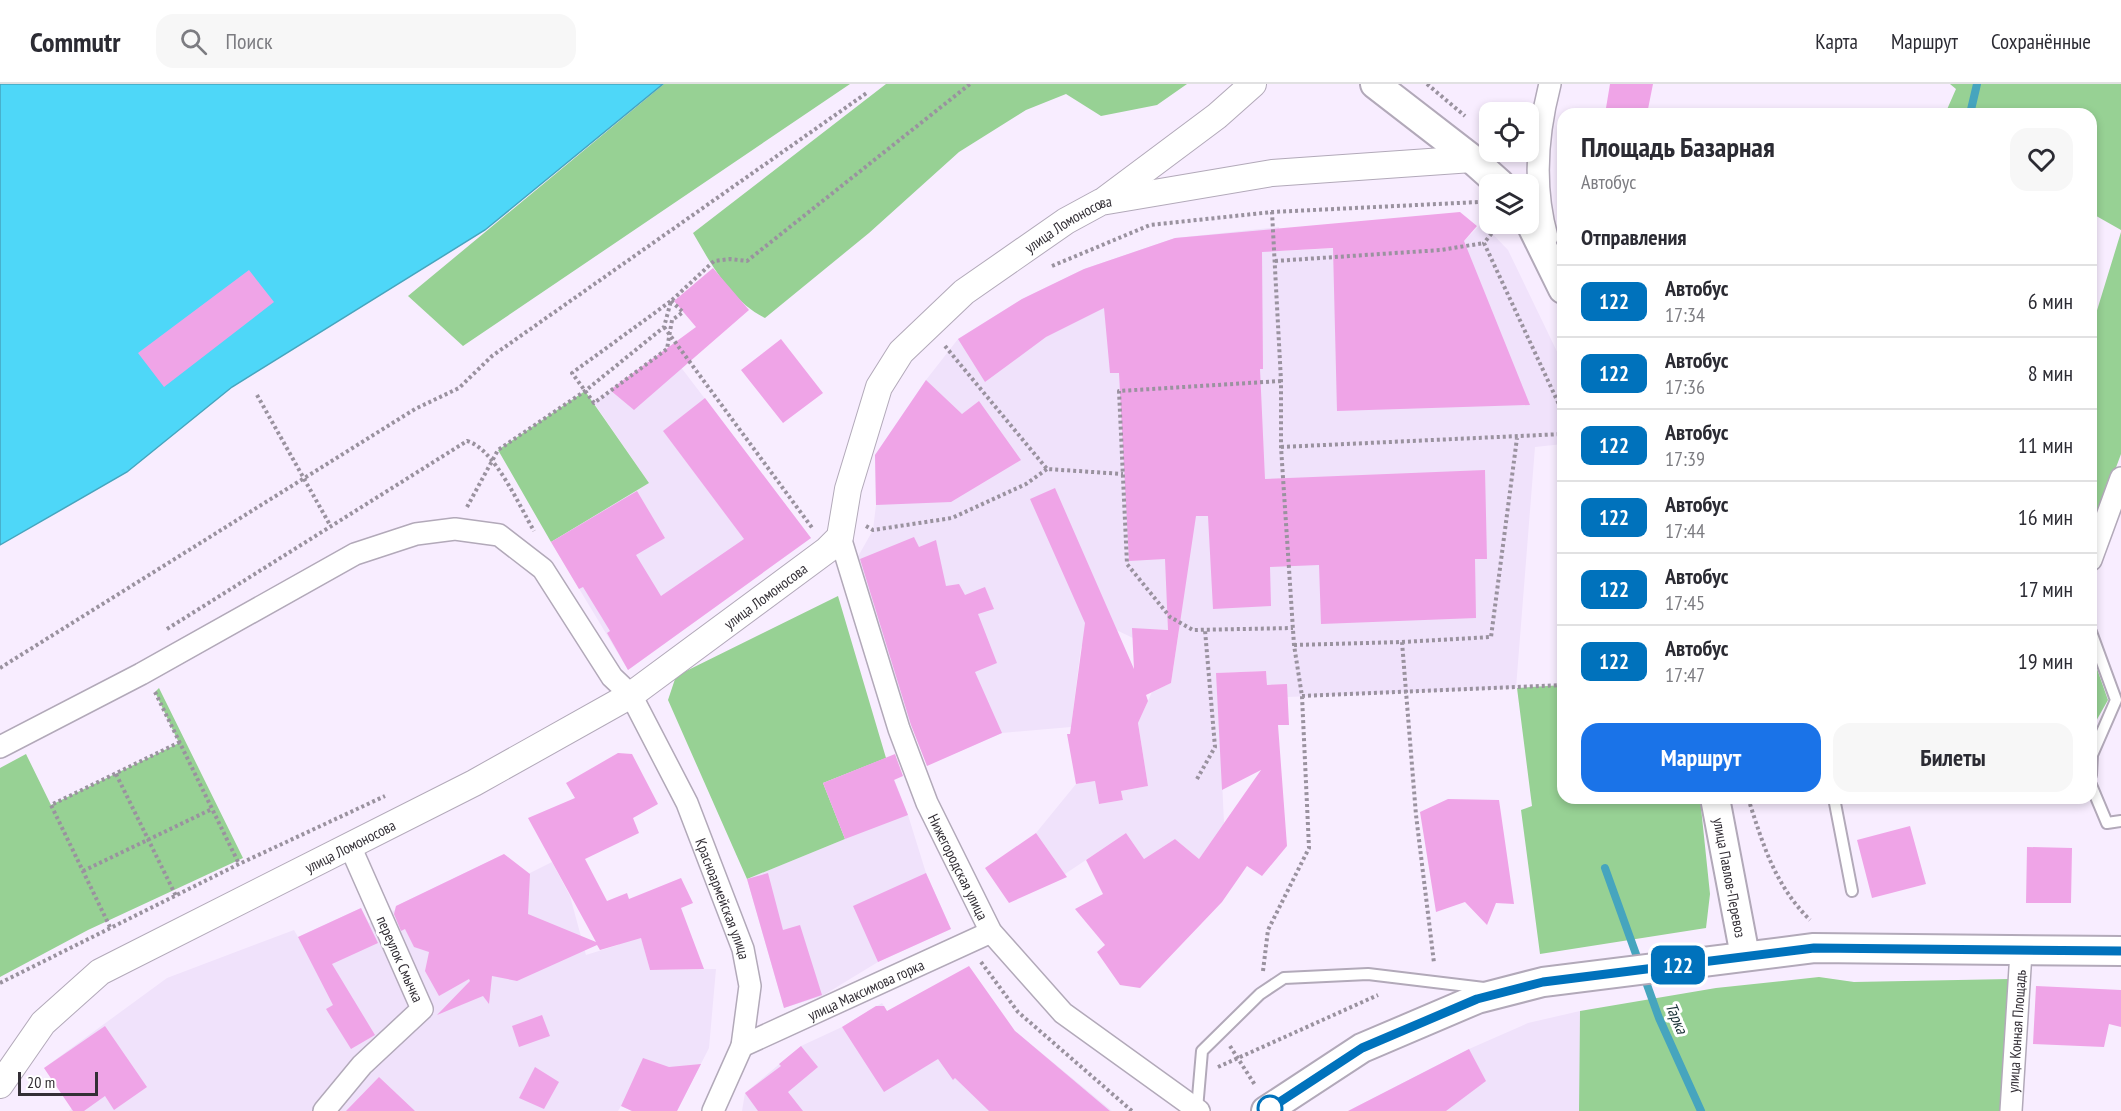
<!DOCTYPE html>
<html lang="ru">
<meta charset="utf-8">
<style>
body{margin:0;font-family:"PT Sans Narrow",sans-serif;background:#f7f7f7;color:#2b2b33;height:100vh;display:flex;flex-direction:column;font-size:22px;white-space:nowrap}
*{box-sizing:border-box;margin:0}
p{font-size:20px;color:#7c7c81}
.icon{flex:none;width:33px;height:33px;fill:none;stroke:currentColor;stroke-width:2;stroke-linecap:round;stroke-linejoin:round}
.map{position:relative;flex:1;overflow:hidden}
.details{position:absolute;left:1557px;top:24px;width:540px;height:696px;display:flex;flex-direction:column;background:#fff;border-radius:18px;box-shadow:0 3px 9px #0003}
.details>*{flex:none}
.badge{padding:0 12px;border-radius:9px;font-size:21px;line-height:39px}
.controls{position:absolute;left:1479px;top:18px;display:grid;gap:12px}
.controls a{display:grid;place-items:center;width:60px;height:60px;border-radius:12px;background:#fff;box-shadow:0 3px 9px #0003;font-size:30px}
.scale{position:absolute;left:18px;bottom:15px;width:80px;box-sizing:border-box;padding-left:6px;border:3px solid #332f36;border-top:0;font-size:16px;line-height:21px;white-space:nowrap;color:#332f36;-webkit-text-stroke:4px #fff;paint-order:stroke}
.map>.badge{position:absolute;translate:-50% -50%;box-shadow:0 0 0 3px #fff}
h2{padding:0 24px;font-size:22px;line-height:54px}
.round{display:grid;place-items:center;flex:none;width:63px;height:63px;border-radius:18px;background:#f7f7f7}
.headline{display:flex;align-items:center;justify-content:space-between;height:102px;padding:0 24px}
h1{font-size:28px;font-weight:700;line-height:45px}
.button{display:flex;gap:12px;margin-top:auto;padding:12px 24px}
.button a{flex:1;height:69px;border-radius:18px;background:#1a73e8;color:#fff;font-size:24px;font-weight:700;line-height:69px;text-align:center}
.button a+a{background:#f7f7f7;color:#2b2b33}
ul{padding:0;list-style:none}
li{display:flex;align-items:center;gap:18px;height:72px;padding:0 24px;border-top:2px solid #e1e1e2}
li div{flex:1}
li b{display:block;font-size:22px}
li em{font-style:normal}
li .badge{min-width:66px;font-weight:700;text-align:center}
header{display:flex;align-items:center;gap:36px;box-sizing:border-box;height:84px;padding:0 30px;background:#fff;border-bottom:2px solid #e1e1e2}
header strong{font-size:28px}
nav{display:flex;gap:33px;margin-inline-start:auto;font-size:21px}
.search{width:420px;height:54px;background:#f7f7f7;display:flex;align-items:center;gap:15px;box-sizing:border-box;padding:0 21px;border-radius:18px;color:#7c7c81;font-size:22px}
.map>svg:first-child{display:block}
.built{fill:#f0e2fb}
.green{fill:#97d194}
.water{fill:#4ed7f8;stroke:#46a5be;stroke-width:1.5}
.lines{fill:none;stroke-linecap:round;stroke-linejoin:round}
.stream{stroke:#46a5be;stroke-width:8}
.building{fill:#efa4e7}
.service-casing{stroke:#b2a9b9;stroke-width:14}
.minor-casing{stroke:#b2a9b9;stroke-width:24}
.tertiary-casing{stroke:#b2a9b9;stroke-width:28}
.secondary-casing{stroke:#b2a9b9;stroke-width:32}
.path{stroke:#9a929f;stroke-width:4;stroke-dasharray:3 3;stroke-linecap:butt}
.service{stroke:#fff;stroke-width:10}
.minor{stroke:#fff;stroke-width:21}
.tertiary{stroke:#fff;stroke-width:26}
.secondary{stroke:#fff;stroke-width:28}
.line-casing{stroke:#fff;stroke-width:14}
.line{stroke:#0072bc;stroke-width:9}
.stop-dot{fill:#fff;stroke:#0072bc;stroke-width:3}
.labels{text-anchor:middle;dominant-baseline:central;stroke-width:6;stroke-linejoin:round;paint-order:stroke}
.street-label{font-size:15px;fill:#332f36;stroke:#fff}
.water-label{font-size:16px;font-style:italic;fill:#1b3238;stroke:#fff}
</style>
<header>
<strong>Commutr</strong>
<div class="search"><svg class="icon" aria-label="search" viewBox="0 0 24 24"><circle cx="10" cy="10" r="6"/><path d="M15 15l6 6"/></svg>Поиск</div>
<nav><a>Карта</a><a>Маршрут</a><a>Сохранённые</a></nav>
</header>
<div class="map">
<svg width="2121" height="1027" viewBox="0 0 2121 1027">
<rect width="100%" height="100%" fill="#f8edff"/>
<path class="built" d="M1482 139 1508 166 1563 280V360L1535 363 1516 604 1287 613 1267 601 1266 587 1217 589 1224 739 1199 775 1175 755 1144 775 1126 749 1065 790 1036 749 1076 700 1095 697 1099 720 1123 716 1121 707 1148 702 1138 639 1152 608 1171 599 1179 546 1138 545 1135 555 1108 542 1081 563 1071 643 1002 649 928 681 893 598 856 476 873 446 876 421 875 371 926 296 958 255 1022 215 1084 185 1175 154 1279 143 1281 167 1463 158Z
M667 265 811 454 628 586 551 458 649 399 594 319Z
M886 674 908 731 926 789 951 845 878 878 822 912 784 924 747 795 845 755 823 699Z
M500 772 520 794 552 778 570 812 586 871 618 861 638 842 650 886 716 885 709 964 677 1027H632L621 1022 618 1027H69L72 1024 44 984 167 894 294 846 298 853 361 824 369 839 395 826 396 822Z
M882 919 887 927 1015 947 1112 1027H742L745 1009 801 962 842 943Z
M1580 927 1579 1027H1348L1469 965 1528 939Z"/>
<path class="green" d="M664 0H850L463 262 408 212Z
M886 0H1187L1157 21 1101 32 1066 10 1026 26 959 68 869 149 765 234C731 217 711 180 693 149Z
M1950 0H2121V146L2091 129V30H1945L1956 5Z
M2121 148V370L2091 451V246Z
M585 307 649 399 551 458 498 366Z
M838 512 886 674 823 699 845 755 747 795 668 616 676 592Z
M2091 568 2108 616 2091 646Z
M1563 601V714H1700L1710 810 1706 844 1540 870 1521 726 1532 722 1517 604Z
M159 604 243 774 88 846 0 893V684L26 670 51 721 179 659 155 608Z
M1819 893 1854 898 2010 895 2003 1027H1579L1580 927 1716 904Z"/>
<path class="water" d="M0 0H663L485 146 232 303 127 388 0 461Z"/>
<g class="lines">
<path class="stream" d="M1970 30 1977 0
M1605 784 1659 934 1701 1027"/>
</g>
<path class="building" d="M1610 0H1653L1647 30H1605Z
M1460 128 1477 142 1464 157 1530 321 1337 327 1333 164 1262 168 1263 285H1260L1265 395 1485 386 1487 475H1475L1476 534 1321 540 1319 481 1270 483 1271 522 1213 525 1208 432H1196L1171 599 1146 611 1148 617 1138 639 1148 702 1121 707 1123 716 1099 720 1095 697 1076 700 1067 650H1070L1085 539 1030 415 1055 404 1134 585 1132 544 1168 546 1165 475 1129 477 1119 289H1110L1104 224 1046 253 985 298 958 255 1022 215 1084 185 1175 154Z
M713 184 749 226 634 326 610 306 696 243 674 217Z
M249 186 274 218 164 303 138 269Z
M781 255 823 309 783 339 741 286Z
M926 296 962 330 979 317 1021 376 951 418 876 421 875 371Z
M705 314 811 454 628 586 607 549 610 547 583 503 579 505 551 458 637 407 665 454 636 471 661 512 744 455 663 347Z
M914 453 919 463 936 456 946 502 959 500 965 511 985 503 994 525 978 530 997 579 975 588 1002 649 927 682 911 641 860 475Z
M1266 587 1267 601 1287 600 1289 641H1278L1287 762 1262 792 1247 782 1222 818 1140 904 1120 901 1097 868 1105 861 1075 825 1103 810 1086 776 1126 749 1144 775 1175 755 1199 775 1261 686 1222 706 1216 589Z
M618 669 632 670 658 720 633 734 639 749 585 775 607 817 627 809 629 815 681 794 693 819 681 824 704 885 650 886 641 854 600 866 597 861 517 897 492 892 489 920 483 912 437 931 470 897 469 895 439 912 425 887 429 868 414 863 405 845 401 847 394 830 396 822 504 770 530 790 528 830 596 858 528 734 575 714 566 699Z
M895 670 903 692 894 696 908 731 845 755 823 699Z
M1448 715 1499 716 1514 820 1496 819 1487 841 1465 818 1436 828 1420 728Z
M1910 742 1926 800 1872 814 1857 756Z
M1036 749 1067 793 1009 819 985 784Z
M2027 763 2072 764 2071 819H2026Z
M768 789 783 846 800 841 822 911 784 924 747 795Z
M926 789 951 845 878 878 853 822Z
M361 824 378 859 332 880 375 951 351 965 326 925 333 921 298 853Z
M969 882 1015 947 1110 1027H989L955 994 953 996 938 975 884 1008 842 943 876 922H884L887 927Z
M2036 902 2121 906V943L2109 940 2104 963 2033 960Z
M542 931 550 952 519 963 512 942Z
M105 942 147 1003 114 1026 105 1012 84 1027H73L44 984Z
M801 962 818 983 788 1008 803 1027H758L745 1009 781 982 779 980Z
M1469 965 1486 997 1446 1027H1348Z
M643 974 669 983 701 980 677 1027H632L621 1022Z
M535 983 559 998 544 1025 519 1014Z
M379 993 415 1027H346Z"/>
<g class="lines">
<g class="service-casing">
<path id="service" d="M2091 548 2116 616 2092 671 2091 691
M2091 701 2107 739 2121 737
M1834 714 1852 807
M1197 1025 1202 967 1260 910 1284 894 1368 890 1484 904"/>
</g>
<g class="minor-casing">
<g id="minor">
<path d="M1547 153C1533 103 1537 50 1550 0"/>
<path id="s1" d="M840 453 899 645 927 719 991 848 1063 929 1199 1027"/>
<path d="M2091 476 2121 394"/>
<path id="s2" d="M0 663 141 590 355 470 416 450 455 445 499 451 543 485 612 593 631 611 687 719 743 865 750 902 742 962 713 1027"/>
<path id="s3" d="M742 962 991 848"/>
<path d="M324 1027 362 981 422 925 350 762"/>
<path id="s4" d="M2011 1027 2021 868"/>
</g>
</g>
<g class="tertiary-casing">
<g id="tertiary">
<path d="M1106 115 1217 32 1253 0"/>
<path id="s5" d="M0 1001 43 939 100 888 474 699 631 611 827 466 840 453 848 405 879 303 901 268 964 208 1066 137 1101 118 1272 89 1472 75"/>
</g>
</g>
<g class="secondary-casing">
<g id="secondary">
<path d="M1375 0 1472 75 1500 100"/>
<path d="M1528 134 1563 205"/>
<path id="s6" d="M1715 714 1745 872"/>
<path d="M1266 1027 1362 964 1477 915 1543 898 1814 864 2121 867"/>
</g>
</g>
<path class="path" d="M1427 0 1465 32
M1499 140 1484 159 1563 329
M1275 177 1441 166 1484 159
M1052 182 1150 141 1272 128 1479 118
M671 217 683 228 672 236 667 265 594 319 572 289Z
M664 243 813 445
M945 262 1047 385 1123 390
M1281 297 1119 307 1127 480 1170 533 1193 546 1293 544
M257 311 330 441
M1281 363 1563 350
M467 423 498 366 585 307 664 243 671 217 714 177 730 175 747 177 970 0
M866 442 873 446 952 434 1026 400 1047 385
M167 545 467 357C494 364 520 423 534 447
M1402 558 1491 553 1517 354
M1294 561 1402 558 1416 731 1434 879
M0 584 415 325 459 304 492 272 868 8
M155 608 239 780
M1302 612 1563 601
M116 690 176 812
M1197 695 1215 663 1205 546
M1748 714C1763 760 1774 800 1810 836
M83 787 212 725
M110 843 51 721 180 658
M981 878 1018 928 1132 1027
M1263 887 1268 846 1309 764 1302 612 1294 561 1281 363V297L1272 128
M0 899 239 780 385 712
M1230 962 1255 1001
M1218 983 1378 911"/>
<use href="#service" class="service"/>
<use href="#minor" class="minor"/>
<use href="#tertiary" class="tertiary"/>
<use href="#secondary" class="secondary"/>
</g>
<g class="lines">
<g class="line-casing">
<path id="line" d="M1266 1027 1362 964 1477 915 1543 898 1814 864 2121 867"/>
</g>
<use href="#line" class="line"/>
</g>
<circle class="stop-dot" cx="1270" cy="1024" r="12"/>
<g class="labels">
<g class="street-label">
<text stroke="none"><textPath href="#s5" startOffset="1422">улица Ломоносова</textPath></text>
<text stroke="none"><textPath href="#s5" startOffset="918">улица Ломоносова</textPath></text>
<text stroke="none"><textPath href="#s5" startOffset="432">улица Ломоносова</textPath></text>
<text stroke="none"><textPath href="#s1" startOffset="351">Нижегородская улица</textPath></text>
<text stroke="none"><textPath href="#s6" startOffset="81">улица Павлов-Перевоз</textPath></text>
<text stroke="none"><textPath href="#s2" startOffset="986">Красноармейская улица</textPath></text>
<text transform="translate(400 875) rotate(66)">переулок Смычка</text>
<text stroke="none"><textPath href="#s3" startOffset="136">улица Максимова горка</textPath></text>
<text stroke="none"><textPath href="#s4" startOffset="80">улица Конная Площадь</textPath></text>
</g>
<g class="water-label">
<text transform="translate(1677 934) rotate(67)">Тарка</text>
</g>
</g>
</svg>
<div class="controls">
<a><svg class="icon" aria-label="locate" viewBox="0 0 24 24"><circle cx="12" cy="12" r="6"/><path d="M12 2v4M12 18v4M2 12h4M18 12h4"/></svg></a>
<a><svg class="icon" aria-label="layers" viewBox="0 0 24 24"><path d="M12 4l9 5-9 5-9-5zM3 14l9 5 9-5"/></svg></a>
</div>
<div class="scale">20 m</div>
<b class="badge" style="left:1678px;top:881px;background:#0072bc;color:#fff">122</b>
<section class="details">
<div class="headline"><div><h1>Площадь Базарная</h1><p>Автобус</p></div><a class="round"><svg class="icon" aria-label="heart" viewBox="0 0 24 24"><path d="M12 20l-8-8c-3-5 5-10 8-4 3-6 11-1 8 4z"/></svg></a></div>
<h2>Отправления</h2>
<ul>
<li><span class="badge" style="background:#0072bc;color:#fff">122</span><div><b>Автобус</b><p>17:34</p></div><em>6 мин</em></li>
<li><span class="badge" style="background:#0072bc;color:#fff">122</span><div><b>Автобус</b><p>17:36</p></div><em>8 мин</em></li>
<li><span class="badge" style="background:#0072bc;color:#fff">122</span><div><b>Автобус</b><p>17:39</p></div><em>11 мин</em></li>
<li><span class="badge" style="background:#0072bc;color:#fff">122</span><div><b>Автобус</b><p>17:44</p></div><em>16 мин</em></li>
<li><span class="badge" style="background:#0072bc;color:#fff">122</span><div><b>Автобус</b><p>17:45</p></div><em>17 мин</em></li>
<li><span class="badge" style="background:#0072bc;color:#fff">122</span><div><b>Автобус</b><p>17:47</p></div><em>19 мин</em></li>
</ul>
<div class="button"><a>Маршрут</a><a>Билеты</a></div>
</section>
</div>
